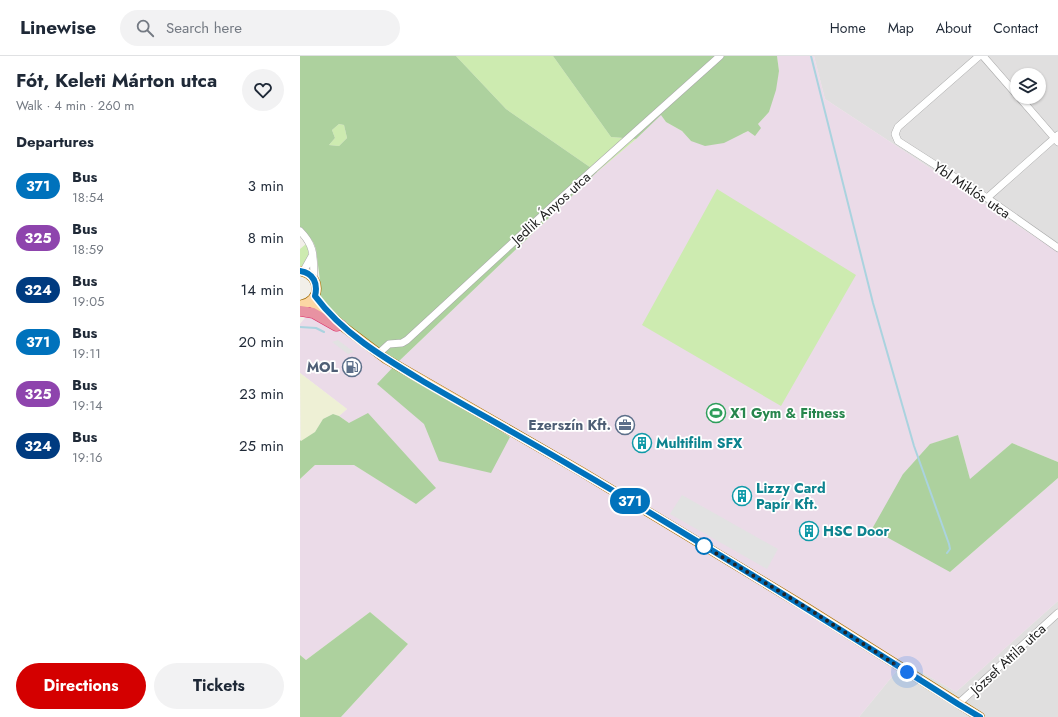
<!DOCTYPE html>
<meta charset="utf-8">
<style>
body{margin:0;font-family:Jost,sans-serif;background:#f2f2f3;color:#1f2937;height:100vh;display:flex;flex-direction:column;font-size:15px;white-space:nowrap}
*{box-sizing:border-box;margin:0}
p{font-size:13px;color:#747a83}
.icon{flex:none;width:22px;height:22px;fill:none;stroke:currentColor;stroke-width:2;stroke-linecap:round;stroke-linejoin:round}
.map{position:relative;flex:1;overflow:hidden}
.side{display:flex;flex-direction:column;background:#fff;width:300px}
.side>*{flex:none}
.badge{padding:0 8px;border-radius:13px;font-size:14px;line-height:26px}
.tools{position:absolute;left:710px;top:12px;display:grid;gap:8px}
.tools a{display:grid;place-items:center;width:36px;height:36px;border-radius:50%;background:#fff;box-shadow:0 1px 3px #0004;font-size:20px}
.you{position:absolute;width:20px;height:20px;margin:-10px;border:3px solid #fff;border-radius:50%;background:#1a73e8;box-shadow:0 0 0 6px #1a73e833}
.map>.badge{position:absolute;translate:-50% -50%;box-shadow:0 0 0 2px #fff}
h2{padding:0 16px;font-size:15px;line-height:36px}
.round{display:grid;place-items:center;flex:none;width:42px;height:42px;border-radius:21px;background:#f2f2f3}
.head{display:flex;align-items:center;justify-content:space-between;height:68px;padding:0 16px}
h1{font-size:19px;font-weight:700;line-height:30px}
.primary-button{display:flex;gap:8px;margin-top:auto;padding:8px 16px}
.primary-button a{flex:1;height:46px;border-radius:24px;background:#d40000;color:#fff;font-size:16px;font-weight:700;line-height:46px;text-align:center}
.primary-button a+a{background:#f2f2f3;color:#1f2937}
ul{padding:0;list-style:none}
li{display:flex;align-items:center;gap:12px;height:52px;padding:0 16px}
li div{flex:1}
li b{display:block;font-size:15px}
li em{font-style:normal}
li .badge{min-width:44px;font-weight:700;text-align:center}
header{display:flex;align-items:center;gap:24px;box-sizing:border-box;height:56px;padding:0 20px;background:#fff;border-bottom:1px solid #e0e1e3}
header strong{font-size:19px}
nav{display:flex;gap:22px;margin-inline-start:auto;font-size:14px}
.search{width:280px;height:36px;background:#f2f2f3;display:flex;align-items:center;gap:10px;box-sizing:border-box;padding:0 14px;border-radius:22px;color:#747a83;font-size:15px}
main{display:flex;flex:1;min-height:0}
.map>svg:first-child{display:block}
.residential{fill:#e0dfdf;fill-rule:evenodd}
.industrial{fill:#ebdbe8}
.farmland{fill:#eef0d5}
.grass{fill:#cdebb0}
.forest{fill:#add19e;fill-rule:evenodd}
.parking{fill:#e2e2e2}
.lines{fill:none;stroke-linecap:round;stroke-linejoin:round}
.stream{stroke:#aad3df;stroke-width:2}
.minor-casing{stroke:#a9a9a9;stroke-width:8}
.major-casing{stroke:#a06b00;stroke-width:10}
.highway-casing{stroke:#dc2a67;stroke-width:11}
.minor{stroke:#fff;stroke-width:7}
.major{stroke:#fcd6a4;stroke-width:9}
.highway{stroke:#e892a2;stroke-width:10}
.line-casing{stroke:#fff;stroke-width:9}
.line{stroke:#0072bc;stroke-width:6}
.walk{stroke:#222;stroke-width:4;stroke-dasharray:0 7.2}
.stop-dot{fill:#fff;stroke:#0072bc;stroke-width:2}
.labels{text-anchor:middle;dominant-baseline:central;stroke-width:3.5;stroke-linejoin:round;paint-order:stroke}
.street-label{font-size:14px;fill:#222;stroke:#fff}
.service-label{font-size:14px;font-weight:bold;fill:#4e5e75;stroke:#fff;text-anchor:end}
.leisure-label{font-size:14px;font-weight:bold;fill:#27864d;stroke:#fff;text-anchor:start}
.culture-label{font-size:14px;font-weight:bold;fill:#0d838f;stroke:#fff;text-anchor:start}
</style>
<header>
<strong>Linewise</strong>
<div class="search"><svg class="icon" aria-label="search" viewBox="0 0 24 24"><circle cx="10" cy="10" r="6"/><path d="M15 15l6 6"/></svg>Search here</div>
<nav><a>Home</a><a>Map</a><a>About</a><a>Contact</a></nav>
</header>
<main>
<section class="side">
<div class="head"><div><h1>Fót, Keleti Márton utca</h1><p>Walk · 4 min · 260 m</p></div><a class="round"><svg class="icon" aria-label="heart" viewBox="0 0 24 24"><path d="M12 20l-8-8c-3-5 5-10 8-4 3-6 11-1 8 4z"/></svg></a></div>
<h2>Departures</h2>
<ul>
<li><span class="badge" style="background:#0072bc;color:#fff">371</span><div><b>Bus</b><p>18:54</p></div><em>3 min</em></li>
<li><span class="badge" style="background:#8e44ad;color:#fff">325</span><div><b>Bus</b><p>18:59</p></div><em>8 min</em></li>
<li><span class="badge" style="background:#003b80;color:#fff">324</span><div><b>Bus</b><p>19:05</p></div><em>14 min</em></li>
<li><span class="badge" style="background:#0072bc;color:#fff">371</span><div><b>Bus</b><p>19:11</p></div><em>20 min</em></li>
<li><span class="badge" style="background:#8e44ad;color:#fff">325</span><div><b>Bus</b><p>19:14</p></div><em>23 min</em></li>
<li><span class="badge" style="background:#003b80;color:#fff">324</span><div><b>Bus</b><p>19:16</p></div><em>25 min</em></li>
</ul>
<div class="primary-button"><a>Directions</a><a>Tickets</a></div>
</section>
<div class="map">
<svg width="758" height="661" viewBox="0 0 758 661">
<rect width="100%" height="100%" fill="#f2efe9"/>
<path class="residential" d="M514 0H758V196L525 43ZM717 19H739V41H717Z
M758 545V661H559L604 606 656 636Z"/>
<path class="industrial" d="M477 0H514L525 43 758 196V406L712 387 670 424 658 379 631 388 603 418 650 516 758 422V545L656 636 604 606 559 661H41L108 588 70 556 6 604 0 599V423L15 409H54L116 447 49 367 39 360 47 353 0 317V268L18 246 97 307 297 116 336 83 361 58 366 66 382 75 391 85 443 78 458 68 469 56 479 15Z"/>
<path class="farmland" d="M0 317 47 353 39 360 33 358 23 363 15 376 1 386Z"/>
<path class="grass" d="M156 0H253L311 81 336 83 297 116 206 53Z
M39 68 44 69 47 82 39 90 29 89 35 82 32 74Z
M417 133 556 219 481 350 342 269Z
M6 188C11 198 8 206 0 213V193Z"/>
<path class="forest" d="M0 0H156L206 53 297 116 97 307 210 381 191 417 139 405 124 368 77 328 97 307 18 246 15 240 21 233 16 193C13 183 7 178 0 171ZM39 68 44 69 47 82 39 90 29 89 35 82 32 74Z
M253 0H477L479 15 476 34 469 56 458 68 461 72 455 80 448 75 424 87 405 90 391 85 382 75 366 66 361 59 336 83 311 81Z
M68 357 136 432 116 448 54 409H15L0 423V384L1 385 15 376 23 363 33 358 39 360 49 367Z
M658 379 670 423 712 387 758 406V422L650 516 572 473 603 418 630 388Z
M70 556 108 588 41 661H0V599L6 604Z"/>
<path class="parking" d="M38 284 54 296 48 298 32 286Z
M382 439 478 493 467 513 370 458Z"/>
<g class="lines">
<path class="stream" d="M511 0 573 247 614 390 649 488 650 493 647 497
M0 271 16 272 24 276"/>
<g class="minor-casing">
<path id="minor" d="M679 0 598 71 595 78 598 85 687 142 758 192
M683 0 717 39
M719 41 758 86
M687 142 758 79
M0 175C16 191 13 202 14 223
M3 216 12 200
M78 298 89 288 102 287 107 284 258 145 420 0
M658 648 758 557"/>
</g>
<g class="major-casing">
<path id="major" d="M0 215C22 219 22 246 0 249
M10 246 25 254 41 269 86 303 282 416 507 552 680 661"/>
</g>
<g class="highway-casing">
<path id="highway" d="M0 255 13 257 36 270 41 269"/>
</g>
<use href="#minor" class="minor"/>
<use href="#major" class="major"/>
<use href="#highway" class="highway"/>
</g>
<g class="lines">
<g class="line-casing">
<path id="line" d="M0 215C14 217 18 228 15 240 43 278 86 303 126 327 176 356 226 383 276 413 405 488 532 568 658 648L680 661"/>
</g>
<use href="#line" class="line"/>
<path class="walk" d="M404 490 507 552 607 616"/>
</g>
<defs>
<g id="fuel-ring" transform="scale(1)"><circle r="9.5" fill="#fff" stroke="#5c6f8a" stroke-width="1.5"/><path d="M-5.5-6h7V0h2V4h1.3V-2.5L3-4.5l.8-.8L6-3V5H2.5V1h-1V6h-7ZM-4.2-4.7v3.2H.2V-4.7Z" fill="#5c6f8a"/></g>
<g id="stadium-ring" transform="scale(1)"><circle r="9.5" fill="#fff" stroke="#2e9e5b" stroke-width="1.5"/><path d="M0-5a6.5 5 0 1 0 0 10a6.5 5 0 1 0 0-10ZM-3.5-1.8h7v3.6h-7Z" fill="#2e9e5b"/></g>
<g id="office-ring" transform="scale(1)"><circle r="9.5" fill="#fff" stroke="#5c6f8a" stroke-width="1.5"/><path d="M-6-3h4V-5.5h4V-3h4V5H-6ZM-1-4.5V-3h2v-1.5ZM-6 0V1H6V0Z" fill="#5c6f8a"/></g>
<g id="building-ring" transform="scale(1)"><circle r="9.5" fill="#fff" stroke="#0f9aa8" stroke-width="1.5"/><path d="M-4-6H4V6H1V3H-1V6H-4ZM-2.5-4.3h1.7v1.8h-1.7ZM.8-4.3h1.7v1.8H.8ZM-2.5-1h1.7V.8h-1.7ZM.8-1h1.7V.8H.8Z" fill="#0f9aa8"/></g>
</defs>
<g fill-rule="evenodd">
<use href="#fuel-ring" x="52" y="311"/>
<use href="#stadium-ring" x="416" y="357"/>
<use href="#office-ring" x="325" y="369"/>
<use href="#building-ring" x="342" y="387"/>
<use href="#building-ring" x="442" y="440"/>
<use href="#building-ring" x="509" y="475"/>
</g>
<circle class="stop-dot" cx="404" cy="490" r="8"/>
<g class="labels">
<g class="street-label">
<text transform="translate(672 134) rotate(34)">Ybl Miklós utca</text>
<text transform="translate(251 152) rotate(-42)">Jedlik Ányos utca</text>
<text transform="translate(708 603) rotate(-43)">József Attila utca</text>
</g>
<g class="service-label">
<text x="38" y="311">MOL</text>
<text x="311" y="369">Ezerszín Kft.</text>
</g>
<g class="leisure-label">
<text x="430" y="357">X1 Gym &amp; Fitness</text>
</g>
<g class="culture-label">
<text x="356" y="387">Multifilm SFX</text>
<text x="456" y="432">Lizzy Card<tspan x="456" dy="16">Papír Kft.</tspan></text>
<text x="523" y="475">HSC Door</text>
</g>
</g>
</svg>
<div class="tools">
<a><svg class="icon" aria-label="layers" viewBox="0 0 24 24"><path d="M12 4l9 5-9 5-9-5zM3 14l9 5 9-5"/></svg></a>
</div>
<div class="you" style="left:607px;top:616px"></div>
<b class="badge" style="left:330px;top:445px;background:#0072bc;color:#fff">371</b>
</div>
</main>
